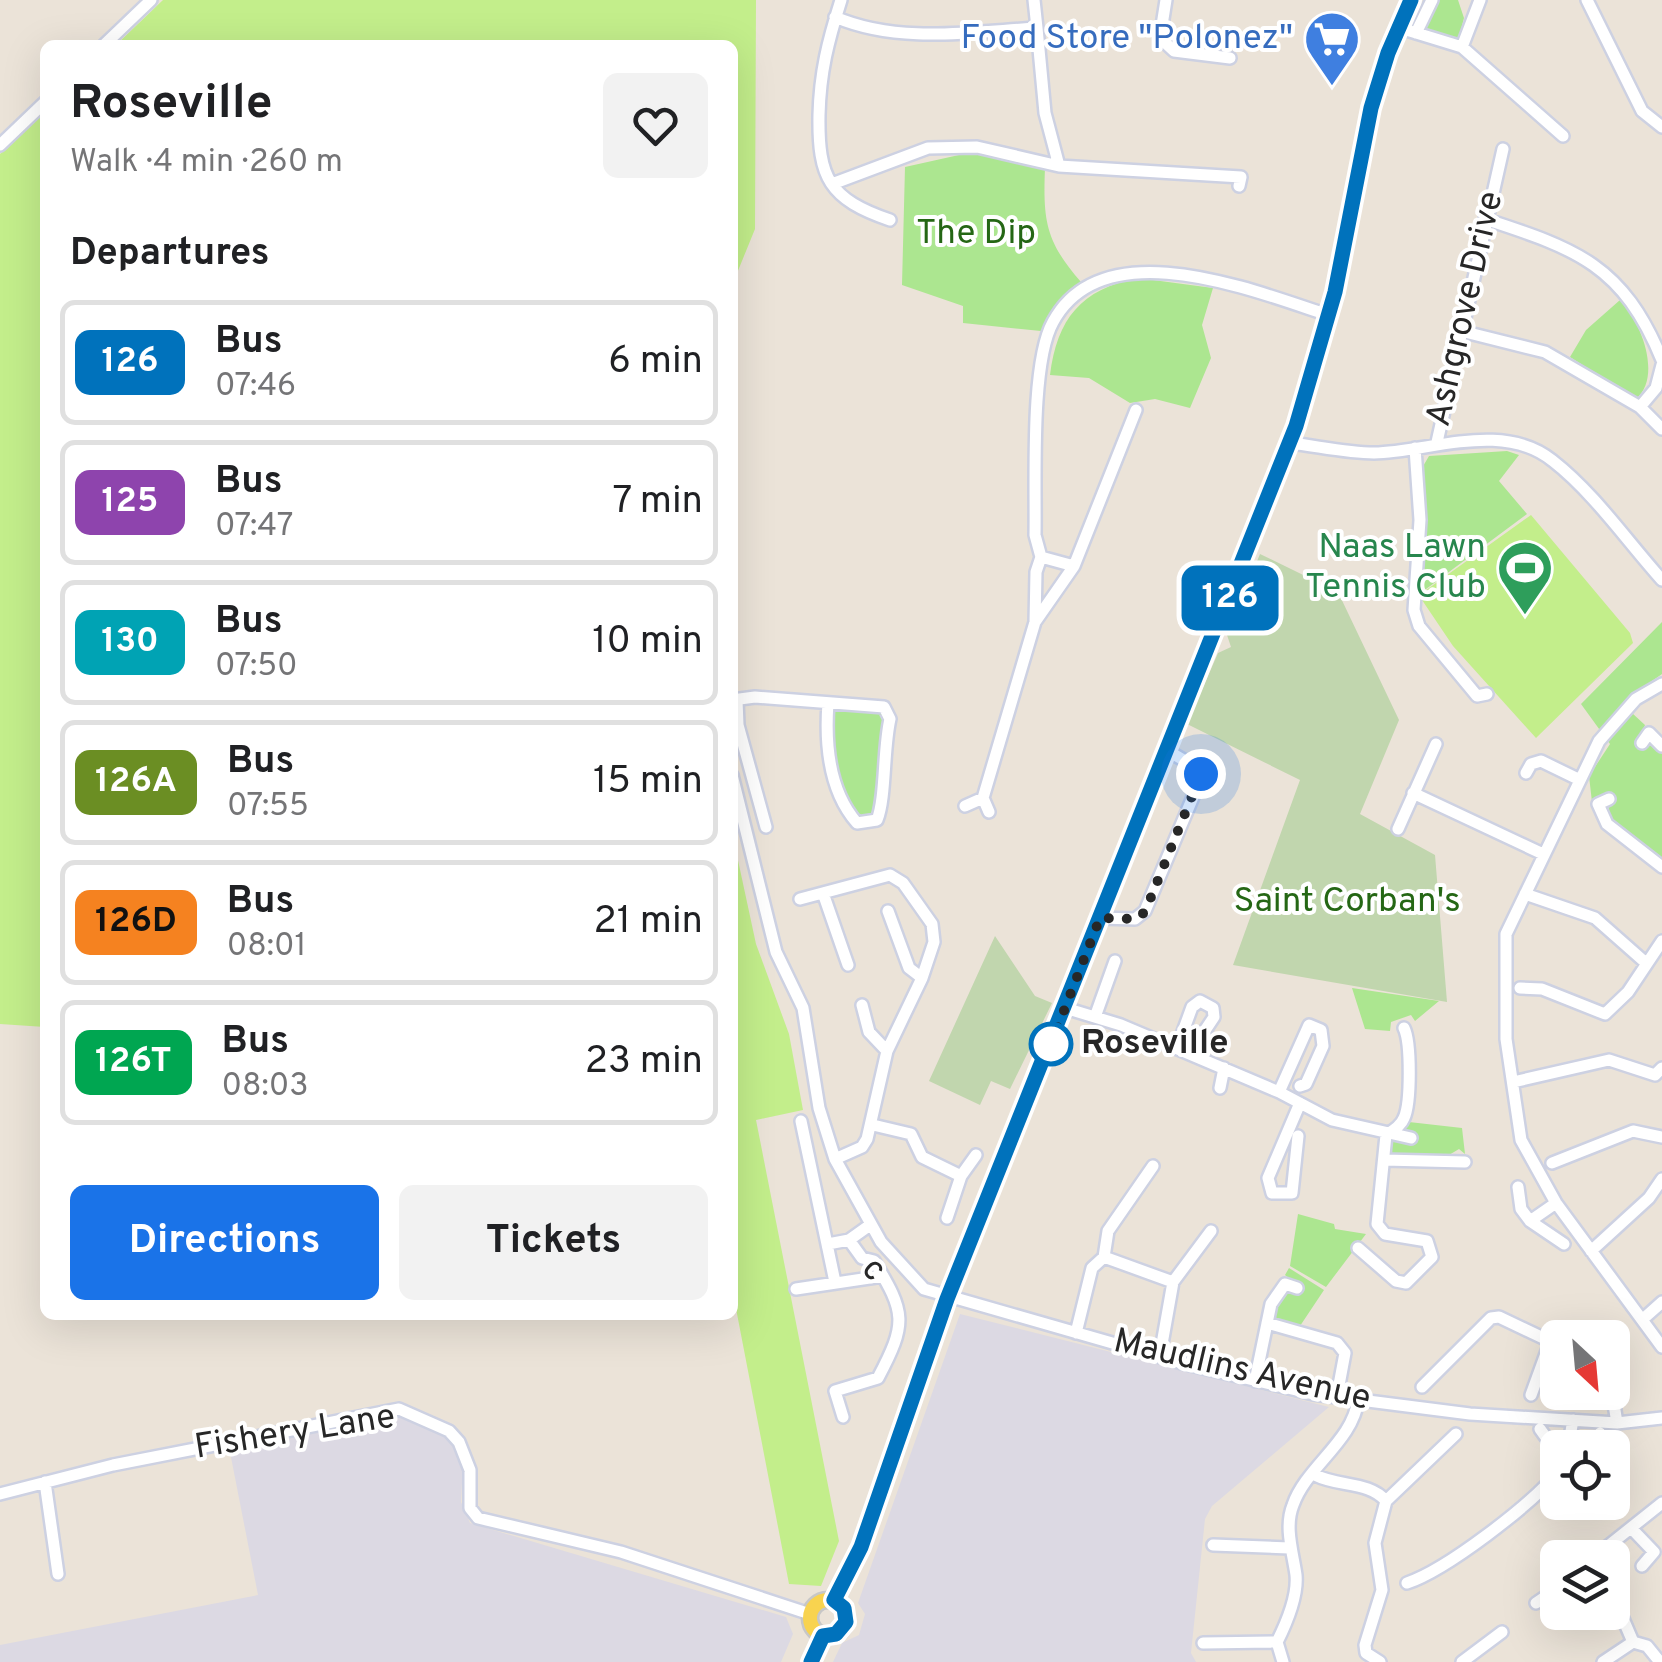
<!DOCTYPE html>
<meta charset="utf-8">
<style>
body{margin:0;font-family:Overpass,sans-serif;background:#f2f2f2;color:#202124;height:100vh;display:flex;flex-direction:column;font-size:38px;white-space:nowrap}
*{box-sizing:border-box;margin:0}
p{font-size:32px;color:#757577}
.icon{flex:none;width:55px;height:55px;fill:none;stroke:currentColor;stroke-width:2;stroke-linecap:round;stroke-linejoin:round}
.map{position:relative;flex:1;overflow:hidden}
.sheet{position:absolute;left:40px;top:40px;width:698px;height:1280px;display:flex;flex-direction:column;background:#fff;border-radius:15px;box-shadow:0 10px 40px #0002}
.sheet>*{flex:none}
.badge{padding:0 20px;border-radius:15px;font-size:35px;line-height:65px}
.needle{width:65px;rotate:154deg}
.controls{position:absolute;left:1540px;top:1320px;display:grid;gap:20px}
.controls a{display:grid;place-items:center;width:90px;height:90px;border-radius:15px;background:#fff;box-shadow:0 10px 40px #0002;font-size:50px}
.you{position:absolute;width:50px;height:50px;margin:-25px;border:8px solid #fff;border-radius:50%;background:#1a73e8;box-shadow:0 0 0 15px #1a73e833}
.map>.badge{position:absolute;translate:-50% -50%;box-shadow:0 0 0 5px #fff}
h2{padding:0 30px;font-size:38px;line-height:90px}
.round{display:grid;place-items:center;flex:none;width:105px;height:105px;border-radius:15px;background:#f2f2f2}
.head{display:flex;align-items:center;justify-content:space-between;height:170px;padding:0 30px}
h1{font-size:48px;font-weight:700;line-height:75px}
.action{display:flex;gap:20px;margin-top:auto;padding:20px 30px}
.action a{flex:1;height:115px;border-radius:15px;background:#1a73e8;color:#fff;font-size:40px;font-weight:700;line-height:115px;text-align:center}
.action a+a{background:#f2f2f2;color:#202124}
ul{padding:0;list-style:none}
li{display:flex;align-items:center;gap:30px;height:125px;margin:0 20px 15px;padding:0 10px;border:5px solid #e0e0e0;border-radius:15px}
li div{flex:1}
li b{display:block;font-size:38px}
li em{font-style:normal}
li .badge{min-width:110px;font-weight:700;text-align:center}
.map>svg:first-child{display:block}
.industrial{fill:#dcd9e3}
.green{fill:#ace690}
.cemetery{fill:#c1d6ae}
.pitch{fill:#c3ee8b}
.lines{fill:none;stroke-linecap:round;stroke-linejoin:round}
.minor-casing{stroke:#cdd1e2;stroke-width:16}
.major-casing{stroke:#c7c7c7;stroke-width:19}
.minor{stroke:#fff;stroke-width:11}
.major{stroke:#f8d34f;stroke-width:14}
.line-casing{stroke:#fff;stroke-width:22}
.line{stroke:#0072bc;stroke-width:15}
.walk{stroke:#272727;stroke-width:10;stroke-dasharray:0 18}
.stop-dot{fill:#fff;stroke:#0072bc;stroke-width:5}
.labels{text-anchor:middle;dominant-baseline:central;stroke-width:8;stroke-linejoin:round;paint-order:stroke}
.shop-label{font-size:35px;fill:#366cbe;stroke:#fff;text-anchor:end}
.park-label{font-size:35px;fill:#256715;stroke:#fff}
.street-label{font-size:35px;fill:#272727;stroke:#fff}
.leisure-label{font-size:35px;fill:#27864d;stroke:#fff;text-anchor:end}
.stop-label{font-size:35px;font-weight:bold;fill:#272727;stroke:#fff;text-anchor:start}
</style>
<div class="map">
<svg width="1662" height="1662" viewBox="0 0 1662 1662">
<rect width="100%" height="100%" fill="#ebe3d8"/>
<path class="industrial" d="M960 1314 1329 1407 1212 1506 1205 1519 1191 1653 1196 1662H833L842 1643 859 1635 865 1614 858 1603Z
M397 1416 440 1431 455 1446 463 1464 461 1502 470 1523 786 1617 793 1634 781 1662H0V1645L258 1595 229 1447Z"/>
<path class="green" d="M1436 0H1458L1464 18 1458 41 1424 32 1422 24Z
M977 151 1045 167C1043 220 1045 241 1081 282L1052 311 1041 331 963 323V306L902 285 905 167Z
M1138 278 1213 288 1202 325 1211 358 1190 408 1155 399 1130 403 1089 378 1050 375C1057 319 1081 289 1138 278Z
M1620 300C1642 323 1662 377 1636 399L1570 357 1586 330Z
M1507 451 1519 455 1499 481 1527 514 1422 592V468L1429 456Z
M1662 622V674L1629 697 1632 713 1645 725 1642 733 1662 752V861L1611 823 1607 796 1592 802 1589 776 1610 744 1581 704Z
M834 708 887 714 876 814 861 818C838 793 827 742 834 708Z
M1352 988 1439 1001 1415 1021 1411 1015 1391 1022 1390 1031 1365 1029Z
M1409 1122 1462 1128 1465 1154 1459 1149 1444 1158 1387 1157 1389 1143Z
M1298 1214 1334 1224 1335 1229 1366 1234 1326 1287 1290 1266Z
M1289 1268 1324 1290 1300 1326 1279 1322 1274 1314 1293 1282 1285 1275Z"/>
<path class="cemetery" d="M1260 554 1338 592 1399 720 1360 814 1435 855 1447 1002 1233 965 1300 780 1187 724 1218 653 1231 647 1227 635Z
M995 936 1035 996 1052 1003 1010 1089 991 1081 980 1105 929 1081Z"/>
<path class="pitch" d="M163 0H756L755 229 733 283 732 45H116Z
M45 112V1027L0 1024V154Z
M1531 515 1630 633 1633 643 1536 738 1453 646 1422 600V593Z
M733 837 756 944 789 1034 803 1110 756 1120 839 1541 821 1586 789 1584 733 1293Z"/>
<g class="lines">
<g class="minor-casing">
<path id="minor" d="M841 0C828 41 820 72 819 115 818 178 829 199 890 220
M1166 0 1160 38 1174 51 1230 58
M1587 0 1642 111 1662 127
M835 17C898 44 970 32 1037 28L1034 0
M1037 28 1045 113 1059 166
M1400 28 1462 47 1563 136
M1416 33 1432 0
M104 45 151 0
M1462 47 1480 0
M0 145 45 102
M832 184 928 148 977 147 1059 166 1241 177 1239 186
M1485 219C1577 249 1623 265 1662 360
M1461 331 1545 352 1640 407 1662 429
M1640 407 1656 388 1662 365
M1136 410 1074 566 1041 557 1035 535C1036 484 1030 363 1053 322 1103 229 1254 291 1328 315
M1437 442 1503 149
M1290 443C1317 446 1346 453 1374 453 1430 452 1503 420 1553 461 1594 493 1627 541 1662 580
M1415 448 1420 520 1414 610 1419 626 1477 696 1487 694
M1035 622 1036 572 1041 557
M1662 684 1636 699 1599 741 1506 934V1039L1521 1140 1556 1203 1662 1347
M732 700 755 697 884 707 890 719C883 749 886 798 877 820L857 823C829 791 825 743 828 703
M737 700 738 725 766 827
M1642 743 1649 733 1662 746
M1526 773 1531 764 1541 761 1578 779
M732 775 776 952 803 1008 819 1108 835 1159 881 1242 924 1289 1182 1363 1313 1394 1470 1414 1617 1423 1662 1418
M1413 793 1543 854
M983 798 1035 622 1074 566
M1609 799 1598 804 1607 824 1662 867
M965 806 983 798 989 812
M1398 829 1436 744
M823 893 848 965
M1525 894 1595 918 1646 963
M800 899 890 875 903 883 932 924 934 942 922 978 887 1051 867 1139 862 1147 835 1159
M888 911 909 968 922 978
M1100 918 1135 919 1145 911 1201 778 1199 769 1168 751
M1520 988 1542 989 1605 1014 1628 992 1662 941
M862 1005 869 1032 887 1051
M1065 1008 1121 1025 1279 1092 1332 1120 1411 1138
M1095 1017 1115 961
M1177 1048 1192 1007 1200 1001 1213 1008 1214 1017 1200 1038
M1513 1082 1609 1060 1655 1075 1662 1068
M1220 1088 1224 1068
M1279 1092 1309 1025 1321 1030 1323 1046 1306 1084 1300 1086
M801 1121 835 1282
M873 1125 911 1134 922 1157 961 1176
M1298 1136 1292 1193H1272L1268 1178 1300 1103
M1384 1160 1465 1162
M1552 1163 1633 1131 1662 1137
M1518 1187 1521 1209 1530 1221
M1556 1203 1530 1221 1564 1244
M947 1218 961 1176 976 1155
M828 1244 849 1240 870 1225
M1358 1248 1396 1281 1406 1283 1432 1257 1427 1241 1385 1234 1377 1224 1386 1135C1393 1131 1401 1126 1404 1118 1411 1103 1411 1042 1404 1028
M1591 1251 1649 1198 1662 1179
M1104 1257 1173 1282 1211 1231
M796 1289 883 1276
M1643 1319 1662 1302
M1267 1323 1337 1343 1345 1353 1339 1385
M1076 1333 1092 1268 1104 1257 1108 1231 1153 1166
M1162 1344 1173 1282
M1255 1381 1271 1304 1285 1284 1297 1288
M1422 1387 1491 1318 1499 1317 1558 1345
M1612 1392 1617 1423
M1531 1395 1551 1340
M843 1417 835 1391 878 1378C907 1323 906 1313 874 1261L862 1258 849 1240
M1540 1429 1550 1443 1567 1448
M1568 1448 1573 1420
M1585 1448 1595 1445 1600 1433
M1315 1475C1338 1487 1369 1481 1386 1501L1375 1543 1382 1590 1365 1645 1366 1653 1380 1662
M45 1482 58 1574
M0 1494 113 1465 399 1409 449 1431 459 1442 470 1470V1508L478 1518 621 1552 810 1614
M1386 1501 1456 1434
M1631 1528 1654 1552 1642 1566
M1213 1545 1289 1548
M1593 1558 1662 1503
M1407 1583C1446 1570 1531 1505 1558 1472
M1536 1603 1558 1588
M1621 1614 1633 1642
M1203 1643 1277 1642
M1283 1662 1277 1642C1286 1624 1298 1596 1296 1575 1293 1553 1284 1527 1293 1505 1306 1467 1353 1441 1358 1400
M1462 1662 1502 1632
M1603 1662 1633 1642 1647 1646 1660 1662"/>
</g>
<g class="major-casing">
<path id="major" d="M810 1618a18 18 0 1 1 36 0a18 18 0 1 1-36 0Z
M834 1600 861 1547 947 1299 1296 427 1335 292 1371 108 1388 53 1411 0
M811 1662 823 1635"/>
</g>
<use href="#minor" class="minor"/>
<use href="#major" class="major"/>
</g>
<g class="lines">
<g class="line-casing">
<path id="line" d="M811 1662 823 1636 836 1634 846 1622 844 1608 834 1600 861 1547 947 1299 1296 426 1335 292 1371 108 1388 53 1411 0"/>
</g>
<use href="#line" class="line"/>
<path class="walk" d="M1051 1044 1100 918 1135 919 1145 912 1201 774"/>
</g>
<defs>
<g id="supermarket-pin" transform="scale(2.875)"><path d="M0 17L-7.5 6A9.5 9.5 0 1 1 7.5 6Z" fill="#3f7fe0" stroke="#fff"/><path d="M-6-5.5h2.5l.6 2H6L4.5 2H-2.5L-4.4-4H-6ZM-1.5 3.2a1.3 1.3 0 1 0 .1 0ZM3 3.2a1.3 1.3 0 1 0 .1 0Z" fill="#fff"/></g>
<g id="stadium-pin" transform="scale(2.875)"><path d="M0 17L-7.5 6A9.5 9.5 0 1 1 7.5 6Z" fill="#2e9e5b" stroke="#fff"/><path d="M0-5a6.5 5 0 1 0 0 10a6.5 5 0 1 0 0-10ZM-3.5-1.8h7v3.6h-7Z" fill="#fff"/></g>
</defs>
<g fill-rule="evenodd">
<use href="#supermarket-pin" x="1332" y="39"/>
<use href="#stadium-pin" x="1525" y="568"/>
</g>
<circle class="stop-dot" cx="1051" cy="1044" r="20"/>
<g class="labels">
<g class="shop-label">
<text x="1293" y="39">Food Store "Polonez"</text>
</g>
<g class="park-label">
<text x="976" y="234">The Dip</text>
<text x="1347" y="902">Saint Corban's</text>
</g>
<g class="street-label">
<text transform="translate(1466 309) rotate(-77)">Ashgrove Drive</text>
<text transform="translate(873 1270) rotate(46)">c</text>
<text transform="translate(1242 1371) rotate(13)">Maudlins Avenue</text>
<text transform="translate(295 1433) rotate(-9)">Fishery Lane</text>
</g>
<g class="leisure-label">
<text x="1486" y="548">Naas Lawn<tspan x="1486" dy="40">Tennis Club</tspan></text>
</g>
<g class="stop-label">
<text x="1081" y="1044">Roseville</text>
</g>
</g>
</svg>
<div class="controls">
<a><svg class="needle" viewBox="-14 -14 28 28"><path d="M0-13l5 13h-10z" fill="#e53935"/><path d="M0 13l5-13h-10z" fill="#757577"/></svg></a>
<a><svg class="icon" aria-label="locate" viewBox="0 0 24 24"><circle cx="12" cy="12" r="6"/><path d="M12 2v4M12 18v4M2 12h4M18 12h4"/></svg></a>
<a><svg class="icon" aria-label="layers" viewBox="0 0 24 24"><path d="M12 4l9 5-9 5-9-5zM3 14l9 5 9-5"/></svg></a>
</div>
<div class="you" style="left:1201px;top:774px"></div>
<b class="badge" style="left:1230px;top:598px;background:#0072bc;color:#fff">126</b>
<section class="sheet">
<div class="head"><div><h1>Roseville</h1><p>Walk · 4 min · 260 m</p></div><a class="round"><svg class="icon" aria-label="heart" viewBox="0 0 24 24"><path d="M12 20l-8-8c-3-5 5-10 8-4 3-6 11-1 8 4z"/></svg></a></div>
<h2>Departures</h2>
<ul>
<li><span class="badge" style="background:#0072bc;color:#fff">126</span><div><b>Bus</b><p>07:46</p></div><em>6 min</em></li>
<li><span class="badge" style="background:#8e44ad;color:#fff">125</span><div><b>Bus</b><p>07:47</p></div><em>7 min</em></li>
<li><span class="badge" style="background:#00a3b4;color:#fff">130</span><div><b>Bus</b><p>07:50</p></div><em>10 min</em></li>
<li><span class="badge" style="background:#6b8e23;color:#fff">126A</span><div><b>Bus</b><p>07:55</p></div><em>15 min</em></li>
<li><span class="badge" style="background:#f58220;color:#111">126D</span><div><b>Bus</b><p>08:01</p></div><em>21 min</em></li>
<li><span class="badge" style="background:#00a651;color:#fff">126T</span><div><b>Bus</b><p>08:03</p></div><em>23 min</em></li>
</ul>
<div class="action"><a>Directions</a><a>Tickets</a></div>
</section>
</div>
